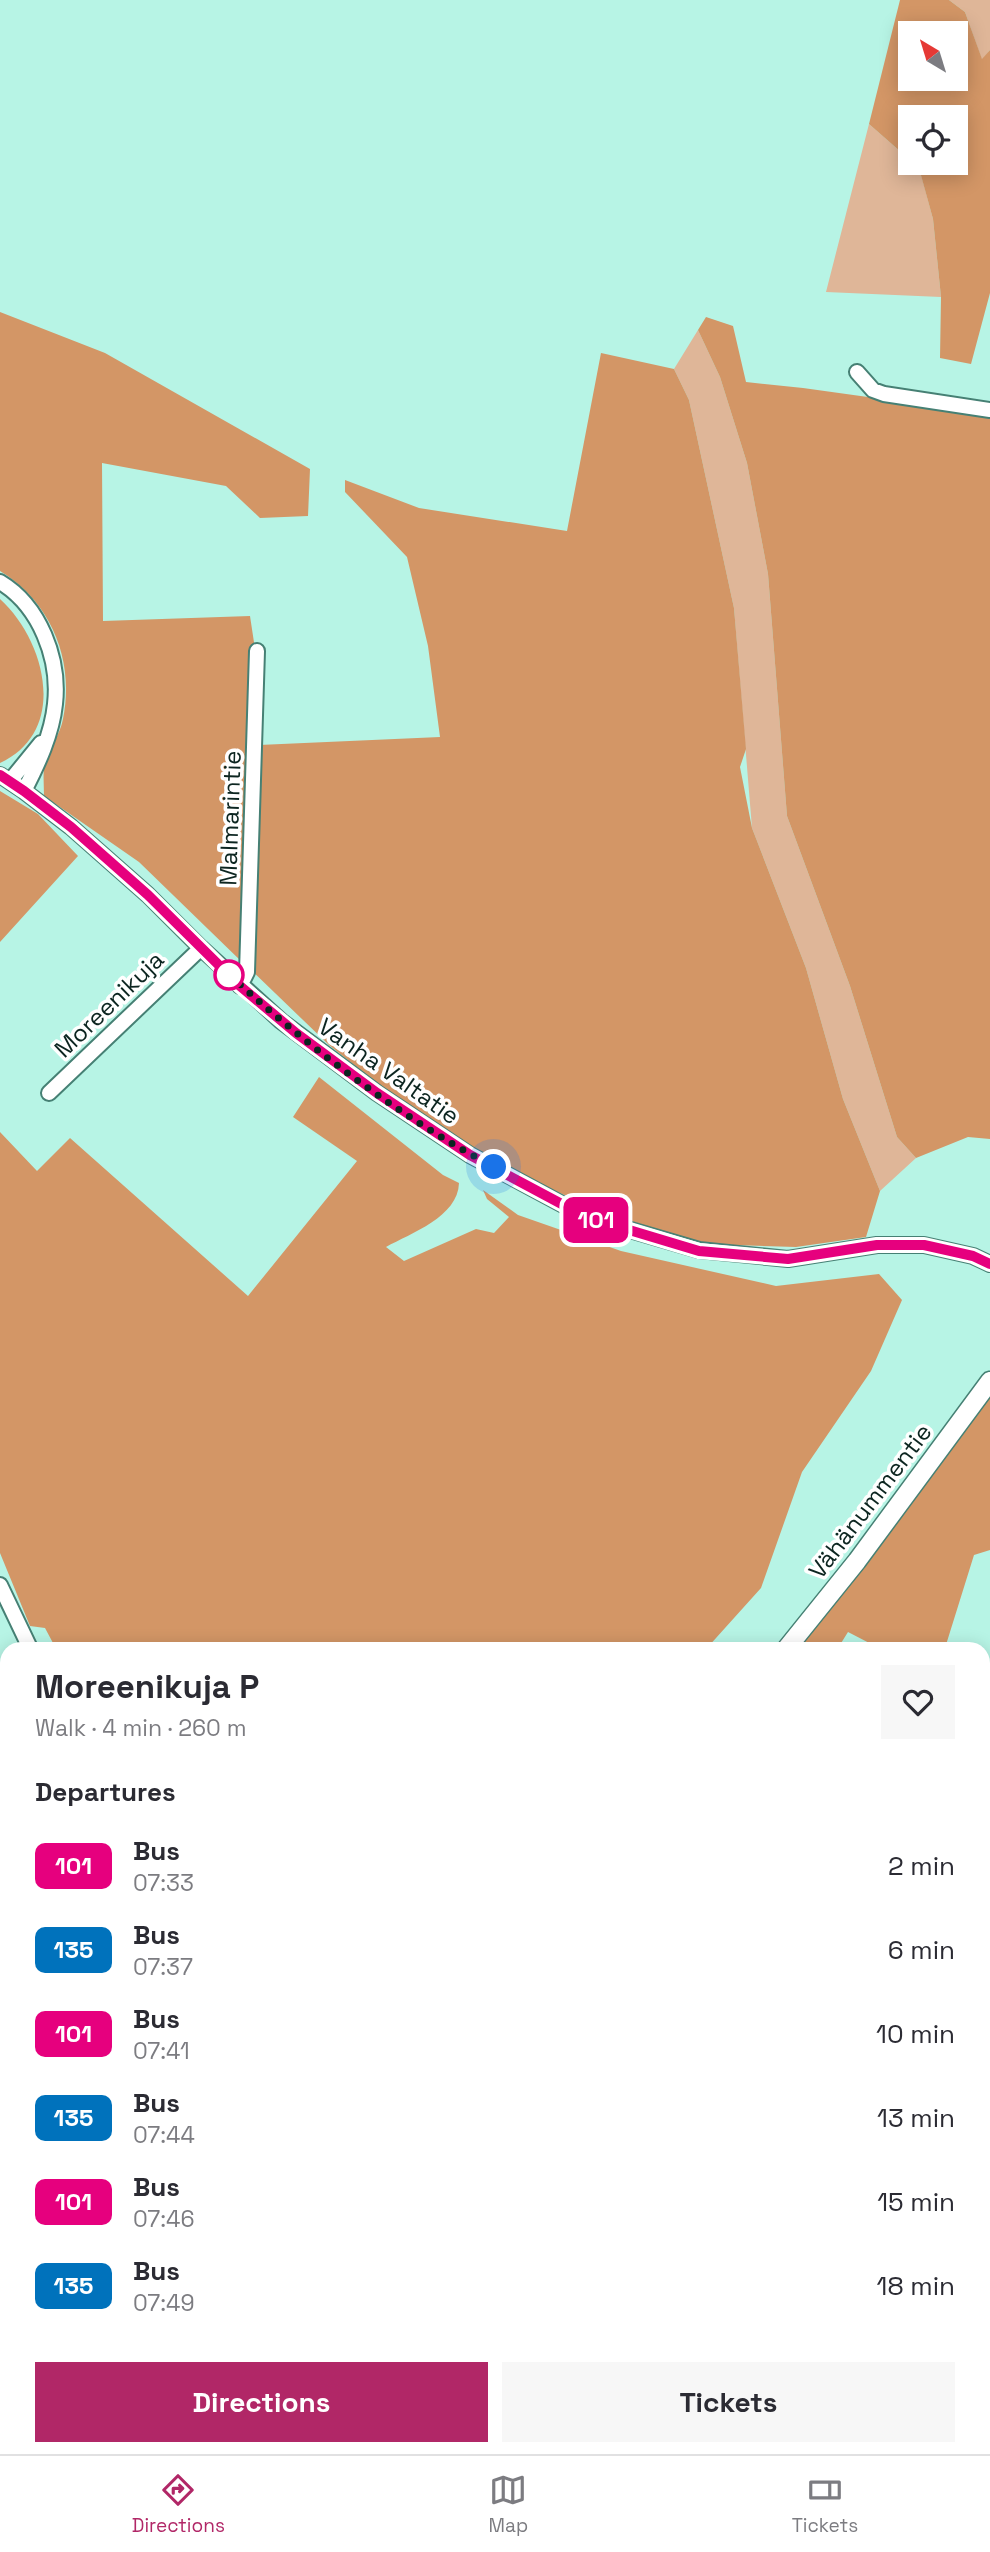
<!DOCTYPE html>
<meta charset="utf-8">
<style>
body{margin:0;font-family:"Space Grotesk",sans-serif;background:#f7f7f7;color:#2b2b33;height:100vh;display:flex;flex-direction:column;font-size:26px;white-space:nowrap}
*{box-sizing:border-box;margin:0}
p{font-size:23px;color:#7c7c81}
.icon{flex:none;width:38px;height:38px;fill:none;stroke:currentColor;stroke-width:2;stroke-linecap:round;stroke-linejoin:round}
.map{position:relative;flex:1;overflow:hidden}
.drawer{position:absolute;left:0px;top:1642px;width:990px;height:814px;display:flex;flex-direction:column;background:#fff;border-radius:21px 21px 0 0;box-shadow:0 4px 18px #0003}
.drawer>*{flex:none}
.badge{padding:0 14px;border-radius:10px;font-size:24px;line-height:46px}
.needle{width:46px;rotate:322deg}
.tools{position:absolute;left:898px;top:21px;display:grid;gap:14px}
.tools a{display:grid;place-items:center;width:70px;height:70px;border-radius:0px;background:#fff;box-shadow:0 4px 18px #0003;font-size:35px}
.you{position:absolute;width:35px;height:35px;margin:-18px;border:5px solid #fff;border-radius:50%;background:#1a73e8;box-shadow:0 0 0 10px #1a73e833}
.map>.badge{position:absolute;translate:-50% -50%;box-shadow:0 0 0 4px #fff}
h2{padding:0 35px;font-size:26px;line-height:63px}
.round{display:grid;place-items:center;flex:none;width:74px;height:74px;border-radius:0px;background:#f7f7f7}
.overview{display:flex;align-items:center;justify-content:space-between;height:119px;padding:0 35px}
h1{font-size:33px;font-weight:800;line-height:52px}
.cta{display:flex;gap:14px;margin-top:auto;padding:14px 35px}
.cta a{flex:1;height:80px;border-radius:0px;background:#b12767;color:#fff;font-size:28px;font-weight:800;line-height:80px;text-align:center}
.cta a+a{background:#f7f7f7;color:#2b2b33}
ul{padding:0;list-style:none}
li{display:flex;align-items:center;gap:21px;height:84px;padding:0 35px}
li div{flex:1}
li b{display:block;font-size:26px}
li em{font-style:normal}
li .badge{min-width:77px;font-weight:700;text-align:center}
.tabs{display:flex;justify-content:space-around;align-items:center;height:98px;border-top:2px solid #e1e1e2;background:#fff;font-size:19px;color:#7c7c81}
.tabs a{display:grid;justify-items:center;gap:4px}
.tabs .current{color:#b12767}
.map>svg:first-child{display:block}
.built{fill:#a2e9d8}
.green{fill:#dfb698}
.forest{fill:#d39666;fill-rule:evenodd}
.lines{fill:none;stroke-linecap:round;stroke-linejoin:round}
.minor-casing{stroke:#468074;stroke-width:18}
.major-casing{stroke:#468074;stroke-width:21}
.minor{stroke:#fff;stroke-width:14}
.major{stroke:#fff;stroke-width:18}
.line-casing{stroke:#fff;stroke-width:16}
.line{stroke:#e6007e;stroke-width:10}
.walk{stroke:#0c2520;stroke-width:7;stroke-dasharray:0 12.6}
.stop-dot{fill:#fff;stroke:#e6007e;stroke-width:3.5}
.labels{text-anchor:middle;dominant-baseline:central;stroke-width:7;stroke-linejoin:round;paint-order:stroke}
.street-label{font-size:24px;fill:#0c2520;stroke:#fff}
</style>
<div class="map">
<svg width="990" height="2454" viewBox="0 0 990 2454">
<rect width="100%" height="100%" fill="#b7f4e5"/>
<path class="built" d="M3 1719 7 1725V2236L0 2238V1721Z
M984 2338H990V2454H814L811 2448H984Z"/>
<path class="green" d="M949 0H990V50L982 60 965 12Z
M869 124 910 160V163L919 167 933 219 941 297 826 292Z
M698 330 720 377 747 463 768 574 787 816 850 986 897 1137 916 1158 880 1191 843 1099 806 968 752 828 734 608 689 400 674 369Z"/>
<path class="forest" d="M900 0H949L965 12 982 59 990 50V293L971 364 940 358 941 297 933 219 919 168 914 163H956V117H910V160L869 124ZM910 33H956V79H910Z
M0 312 105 353 310 469 308 516 260 518 226 486 102 463 103 621 250 616 255 649 243 963 139 862 44 796C44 787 43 777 44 769 47 751 60 736 63 719 75 660 51 602 0 571Z
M706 317 733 326 746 382 803 388 990 414V1139L968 1137 916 1158 897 1137 850 986 787 816 768 574 747 463 720 377 698 330Z
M601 353 674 369 689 400 734 608 746 749 740 767 752 828 806 968 843 1099 880 1191 866 1237 796 1247 703 1244 609 1214 503 1169 398 1100 329 1045 250 969 259 745 440 737 428 646 407 557 345 492V480L419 508 567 531Z
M0 599C46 641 69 731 0 763Z
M0 791 38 814 78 856 0 942Z
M319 1077 443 1175 459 1183C458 1217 411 1233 386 1247L404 1261 476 1229 494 1233 509 1217 487 1199 483 1190 518 1215 621 1251 776 1286 879 1274 902 1300 871 1371 802 1472 761 1588 707 1648H50L53 1643 45 1628 30 1626 0 1553V1132L37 1171 70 1138 248 1296 357 1161 293 1117Z
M990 1397V1550L974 1555 945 1648H879L848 1632 838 1648H796L904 1513Z
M984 2184 990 2204V2338H984Z"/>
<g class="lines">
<g class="minor-casing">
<path id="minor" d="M857 372 873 390 884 394 990 410
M0 582C40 606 60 659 55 704 52 734 38 764 24 791
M0 775 24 791 71 827 148 895 201 948 281 1021 377 1093 470 1155 586 1217 699 1250 788 1259 877 1245H924L973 1256 990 1264
M10 781 41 743
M240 986 247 972 257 651
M49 1093 201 948
M0 1585 30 1648
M984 1840 990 1844
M0 1915 7 1925
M984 2024 990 2026
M0 2075 7 2072
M985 2080 990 2079
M0 2374 7 2380
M67 2448 72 2454
M267 2448 272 2454
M792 2448 795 2454
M302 2454 304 2448
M432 2454 435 2448"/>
</g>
<g class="major-casing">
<path id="major" d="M787 1648 857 1561 990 1381
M0 2263 7 2261
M661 2448 664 2454"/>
</g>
<use href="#minor" class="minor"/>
<use href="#major" class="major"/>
</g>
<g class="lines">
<g class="line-casing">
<path id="line" d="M0 775 24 791 71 827 148 895 240 986 296 1033 377 1093 470 1155 586 1217 699 1251 788 1259 877 1245H924L973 1256 990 1264"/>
</g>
<use href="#line" class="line"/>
<path class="walk" d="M229 975 221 967C299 1040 399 1117 494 1167"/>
</g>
<circle class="stop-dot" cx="229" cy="975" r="14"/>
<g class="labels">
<g class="street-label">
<text transform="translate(230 818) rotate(-88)">Malmarintie</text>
<text transform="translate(109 1004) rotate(-44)">Moreenikuja</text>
<text transform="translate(389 1071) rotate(35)">Vanha Valtatie</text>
<text transform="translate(870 1501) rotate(-53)">Vähänummentie</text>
</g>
</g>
</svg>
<div class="tools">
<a><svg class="needle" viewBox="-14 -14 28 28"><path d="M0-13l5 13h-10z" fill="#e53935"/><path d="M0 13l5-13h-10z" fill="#7c7c81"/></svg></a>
<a><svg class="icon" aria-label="locate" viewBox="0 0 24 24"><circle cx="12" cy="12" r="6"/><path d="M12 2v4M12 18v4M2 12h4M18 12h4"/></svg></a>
</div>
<div class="you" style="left:494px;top:1167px"></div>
<b class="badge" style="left:596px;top:1220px;background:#e6007e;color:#fff">101</b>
<section class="drawer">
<div class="overview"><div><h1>Moreenikuja P</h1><p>Walk · 4 min · 260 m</p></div><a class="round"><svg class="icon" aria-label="heart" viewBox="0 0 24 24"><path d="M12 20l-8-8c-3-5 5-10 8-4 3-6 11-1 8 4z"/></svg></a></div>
<h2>Departures</h2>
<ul>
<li><span class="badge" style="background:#e6007e;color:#fff">101</span><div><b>Bus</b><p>07:33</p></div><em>2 min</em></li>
<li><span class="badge" style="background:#0072bc;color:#fff">135</span><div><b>Bus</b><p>07:37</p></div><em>6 min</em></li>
<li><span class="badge" style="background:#e6007e;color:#fff">101</span><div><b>Bus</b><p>07:41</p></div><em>10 min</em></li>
<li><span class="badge" style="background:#0072bc;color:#fff">135</span><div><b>Bus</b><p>07:44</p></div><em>13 min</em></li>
<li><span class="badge" style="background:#e6007e;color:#fff">101</span><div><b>Bus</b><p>07:46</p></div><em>15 min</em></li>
<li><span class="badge" style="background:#0072bc;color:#fff">135</span><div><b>Bus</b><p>07:49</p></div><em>18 min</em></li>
</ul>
<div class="cta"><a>Directions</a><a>Tickets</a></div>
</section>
</div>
<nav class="tabs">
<a class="current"><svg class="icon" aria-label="directions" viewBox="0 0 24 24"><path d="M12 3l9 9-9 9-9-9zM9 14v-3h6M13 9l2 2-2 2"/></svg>Directions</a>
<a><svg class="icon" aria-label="map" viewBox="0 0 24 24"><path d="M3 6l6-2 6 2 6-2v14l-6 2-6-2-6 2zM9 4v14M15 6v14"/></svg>Map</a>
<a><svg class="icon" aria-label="tickets" viewBox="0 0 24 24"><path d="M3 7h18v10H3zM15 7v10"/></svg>Tickets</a>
</nav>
